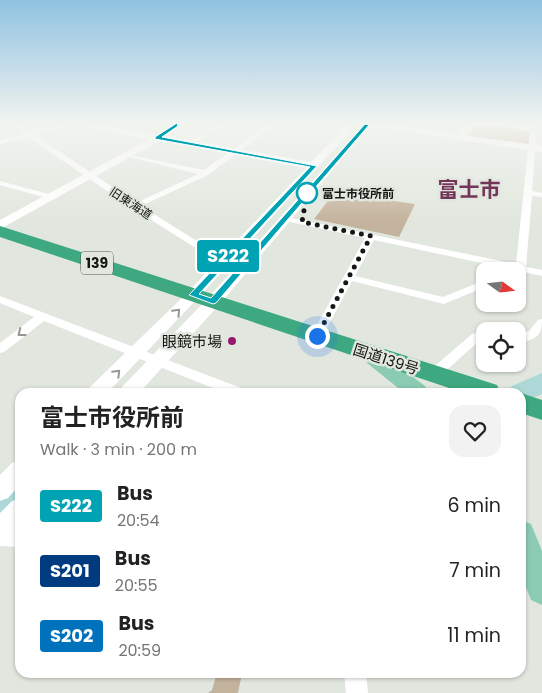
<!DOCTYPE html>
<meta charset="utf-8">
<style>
body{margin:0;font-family:Poppins,"Noto Sans JP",sans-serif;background:#f2f2f2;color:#222;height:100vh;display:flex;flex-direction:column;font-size:19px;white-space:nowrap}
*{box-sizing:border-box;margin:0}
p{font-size:16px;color:#767676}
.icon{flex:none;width:28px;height:28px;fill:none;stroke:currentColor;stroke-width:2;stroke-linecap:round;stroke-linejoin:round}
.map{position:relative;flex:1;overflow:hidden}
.details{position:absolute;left:15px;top:388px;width:511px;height:290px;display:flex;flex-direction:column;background:#fff;border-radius:15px;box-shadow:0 1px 4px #0004}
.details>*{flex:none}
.badge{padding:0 10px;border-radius:4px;font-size:18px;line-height:32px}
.needle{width:32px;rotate:105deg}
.fabs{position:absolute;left:476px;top:262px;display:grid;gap:10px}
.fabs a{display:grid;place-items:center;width:50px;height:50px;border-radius:10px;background:#fff;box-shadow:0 1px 4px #0004;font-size:25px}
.you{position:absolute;width:25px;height:25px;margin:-12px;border:4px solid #fff;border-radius:50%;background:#1a73e8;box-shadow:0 0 0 8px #1a73e833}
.map>.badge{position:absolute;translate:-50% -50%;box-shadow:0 0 0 2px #fff}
.round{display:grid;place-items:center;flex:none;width:52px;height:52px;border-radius:15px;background:#f2f2f2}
.summary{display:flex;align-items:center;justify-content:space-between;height:85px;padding:0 25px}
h1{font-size:24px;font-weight:700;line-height:38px}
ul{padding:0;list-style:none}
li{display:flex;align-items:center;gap:15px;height:65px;padding:0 25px}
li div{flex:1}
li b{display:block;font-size:19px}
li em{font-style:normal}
li .badge{min-width:55px;font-weight:700;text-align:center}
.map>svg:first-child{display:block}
.green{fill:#c4b39c}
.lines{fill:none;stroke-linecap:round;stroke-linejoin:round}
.river{fill:#add8d7;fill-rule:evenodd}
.street{fill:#fff;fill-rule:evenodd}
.secondary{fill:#fff;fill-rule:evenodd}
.primary{fill:#8bcbb3;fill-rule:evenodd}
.highway{fill:#3ea981;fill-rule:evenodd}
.oneway{stroke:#969795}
.line{fill:#00a3b4;stroke:#fff}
.walk{stroke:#151714;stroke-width:5;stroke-dasharray:0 9}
.stop-dot{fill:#fff;stroke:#00a3b4;stroke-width:2.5}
.poi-dot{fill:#98186f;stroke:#e1e7de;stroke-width:2}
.labels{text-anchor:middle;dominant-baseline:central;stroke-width:5;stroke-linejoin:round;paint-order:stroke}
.far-stop-label{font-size:12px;font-weight:bold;fill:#151714;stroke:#e1e7de;text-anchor:start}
.far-street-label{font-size:12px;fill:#151714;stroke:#e1e7de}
.shield{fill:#e1e7de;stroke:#525551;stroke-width:1}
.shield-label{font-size:14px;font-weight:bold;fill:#151714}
.poi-label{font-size:15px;fill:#151714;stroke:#e1e7de;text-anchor:end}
.street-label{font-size:15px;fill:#151714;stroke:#e1e7de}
.far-town-label{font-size:21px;font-weight:bold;fill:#73355a;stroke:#e1e7de}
</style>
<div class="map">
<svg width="542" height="693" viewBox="0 0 542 693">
<rect width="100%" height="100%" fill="#e1e7de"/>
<path class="green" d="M474 125H490L528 130 531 131 530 144 472 137 470 136Z
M337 189 365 197 415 204 399 237 314 219Z
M217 673H242L238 693H208L212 690Z"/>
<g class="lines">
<path class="river" d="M542 373V394L521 403V392H508L512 386Z
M0 484 20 485V515L0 514Z"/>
<path class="street" d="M12 125H19L30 132 62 125H71L35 135 136 203 198 174 125 156V154L204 170 267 125H274L208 175 141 206 227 260V264L223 265 132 208 28 137 0 144V140L24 134Z
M216 125H223L192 145 187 144Z
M464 125H470L463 138H459Z
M495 125 531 127V125H537L532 191 542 193V197L532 196 526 267 542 270V276L374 240 355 276 443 297 485 280V287L444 304 352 281 321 339H313L311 336 365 238 281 220V216L516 264 530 131Z
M0 181 53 195 54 197 50 199 0 185Z
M0 296 241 388 243 392H223L44 321 4 352 0 353V343L34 317 0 303Z
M542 319C542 338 535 339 518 343V335L529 331 538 320Z
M476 333H485V341H479L438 378H428L426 375 428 372 472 334Z
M0 528 20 529V547L0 546Z
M344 672H366L368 693H346Z"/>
<path class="secondary" d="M83 125H100L156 135 171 125H181L166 136 311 162 347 125H356L198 298 108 392H88L90 387 188 292 306 168 159 141 0 229V220L149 139 87 128Z
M363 125H391L542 146V152L370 126 219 305 140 392H120L122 387 207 299Z
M20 460V485L8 498 0 501V475L12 463Z
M20 498V527L9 540 0 543V513L12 501Z"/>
<path class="primary" d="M368 346 375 348 425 386 428 392H403L361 358 358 353 361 348Z
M521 520 531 524 542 551V605L531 600 521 574Z"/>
<path class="highway" d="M0 226 497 385 500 392H461L0 237Z
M521 393 542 400V420L521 413Z"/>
</g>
<defs><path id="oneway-chevron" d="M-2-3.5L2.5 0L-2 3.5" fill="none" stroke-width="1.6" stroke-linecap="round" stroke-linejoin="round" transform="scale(1.25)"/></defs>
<g class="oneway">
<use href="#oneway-chevron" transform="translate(177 312) rotate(-46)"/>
<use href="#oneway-chevron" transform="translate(21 333) rotate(142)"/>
<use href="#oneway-chevron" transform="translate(117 373) rotate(-45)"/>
</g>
<linearGradient id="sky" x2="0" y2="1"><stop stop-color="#90c2e1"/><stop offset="0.56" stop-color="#f2f4f0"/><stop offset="1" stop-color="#f2f4f0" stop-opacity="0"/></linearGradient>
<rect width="542" height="222" fill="url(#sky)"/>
<path class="line" d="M177 123 178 126 162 137 317 166 199 294 211 298 365 124 369 125 216 303 213 304 189 295 310 167 155 139V137Z"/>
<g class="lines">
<path class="walk" d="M307 193 302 222 371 236 317 336"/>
</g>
<circle class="stop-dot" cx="307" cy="193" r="10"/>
<circle class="poi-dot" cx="232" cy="341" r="5"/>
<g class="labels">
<g class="far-stop-label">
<text x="322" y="193">富士市役所前</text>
</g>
<g class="far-street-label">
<text transform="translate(131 203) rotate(33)">旧東海道</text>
</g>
<rect class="shield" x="81" y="251.5" width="32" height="23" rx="4"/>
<g class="shield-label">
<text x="97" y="263">139</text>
</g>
<g class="poi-label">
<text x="222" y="341">眼鏡市場</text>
</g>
<g class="street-label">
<text transform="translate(386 359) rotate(18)">国道139号</text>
</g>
<g class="far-town-label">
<text x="469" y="189">富士市</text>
</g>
</g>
</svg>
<div class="fabs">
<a><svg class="needle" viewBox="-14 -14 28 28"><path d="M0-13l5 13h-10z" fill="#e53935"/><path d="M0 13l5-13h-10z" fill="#767676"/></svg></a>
<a><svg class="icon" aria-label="locate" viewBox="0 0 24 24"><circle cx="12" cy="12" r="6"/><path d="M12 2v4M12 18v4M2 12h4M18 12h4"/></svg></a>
</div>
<div class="you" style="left:317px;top:336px"></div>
<b class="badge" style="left:228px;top:256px;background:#00a3b4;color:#fff">S222</b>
<section class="details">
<div class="summary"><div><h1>富士市役所前</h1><p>Walk · 3 min · 200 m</p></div><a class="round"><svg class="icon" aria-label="heart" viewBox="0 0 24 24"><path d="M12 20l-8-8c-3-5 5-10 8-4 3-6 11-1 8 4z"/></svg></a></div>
<ul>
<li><span class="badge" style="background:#00a3b4;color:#fff">S222</span><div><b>Bus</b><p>20:54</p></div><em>6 min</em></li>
<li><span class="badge" style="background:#003b80;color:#fff">S201</span><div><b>Bus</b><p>20:55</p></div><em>7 min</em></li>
<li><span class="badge" style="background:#0072bc;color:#fff">S202</span><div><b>Bus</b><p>20:59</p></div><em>11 min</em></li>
</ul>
</section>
</div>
